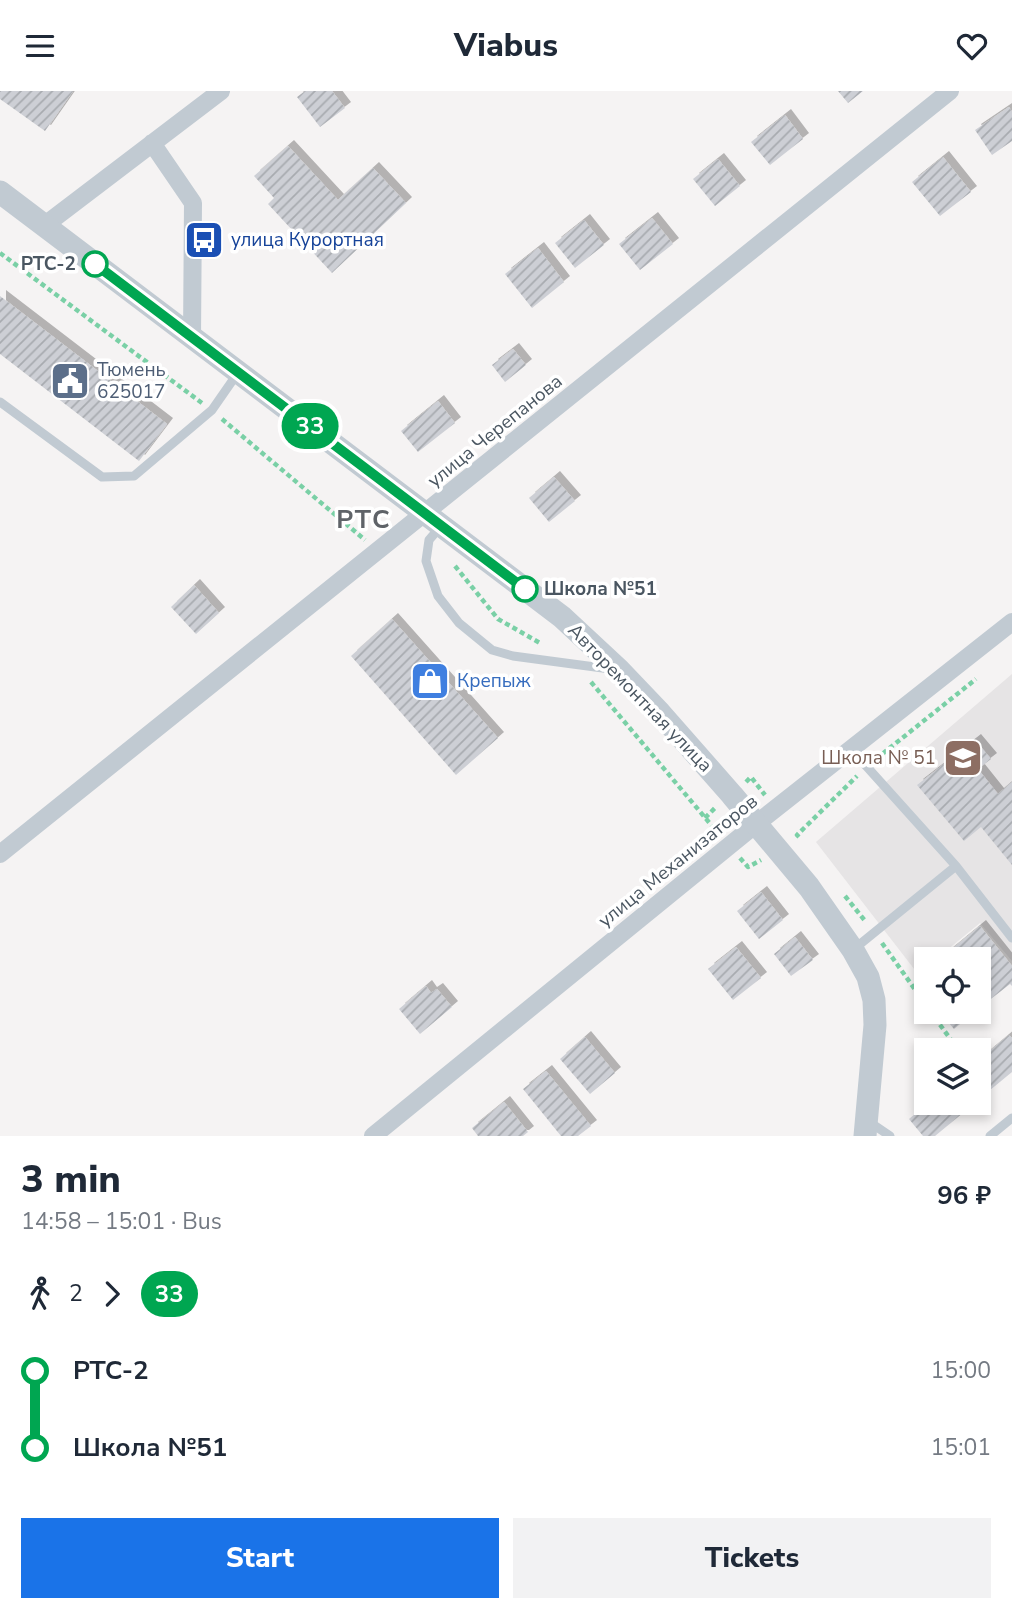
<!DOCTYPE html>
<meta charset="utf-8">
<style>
body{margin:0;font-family:"Nunito Sans",sans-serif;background:#f2f2f3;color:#1f2937;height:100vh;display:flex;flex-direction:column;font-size:26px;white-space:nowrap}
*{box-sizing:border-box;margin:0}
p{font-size:23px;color:#747a83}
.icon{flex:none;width:38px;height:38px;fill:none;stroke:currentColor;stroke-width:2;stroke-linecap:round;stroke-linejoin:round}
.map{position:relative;height:1045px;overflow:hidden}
.panel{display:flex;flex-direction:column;background:#fff;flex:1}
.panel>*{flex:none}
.badge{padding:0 14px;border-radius:23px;font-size:24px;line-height:46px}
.tools{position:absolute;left:914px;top:856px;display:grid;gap:14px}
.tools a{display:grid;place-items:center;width:77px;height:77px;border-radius:0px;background:#fff;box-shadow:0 4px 10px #0003;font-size:35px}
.map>.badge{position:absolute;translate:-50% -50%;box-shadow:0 0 0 4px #fff}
.legs{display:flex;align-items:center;gap:10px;height:77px;padding:0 21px;font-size:23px}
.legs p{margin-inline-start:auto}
.overview{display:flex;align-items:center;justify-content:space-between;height:119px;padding:0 21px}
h1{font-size:38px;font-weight:800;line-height:52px}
.cta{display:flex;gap:14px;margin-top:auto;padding:14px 21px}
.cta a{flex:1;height:80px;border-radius:0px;background:#1a73e8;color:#fff;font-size:28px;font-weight:800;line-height:80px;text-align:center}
.cta a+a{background:#f2f2f3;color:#1f2937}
ul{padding:0 21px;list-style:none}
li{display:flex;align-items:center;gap:24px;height:77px;font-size:26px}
li i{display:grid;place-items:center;width:10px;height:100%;margin:0 9px;background:currentColor}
li i::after{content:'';width:18px;height:18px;margin:-9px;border:5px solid;border-radius:50%;background:#fff}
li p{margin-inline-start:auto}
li:first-child i{background:linear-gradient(#0000 50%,currentColor 0)}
li:last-child i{background:linear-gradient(currentColor 50%,#0000 0)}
header{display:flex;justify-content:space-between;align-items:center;height:91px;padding:0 21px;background:#fff;font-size:32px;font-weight:800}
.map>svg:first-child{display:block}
.education{fill:#e6e4e5}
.building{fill:url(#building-hatch);filter:url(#shadow)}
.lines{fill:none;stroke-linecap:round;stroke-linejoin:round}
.path{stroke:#7ad0a6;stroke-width:4.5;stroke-dasharray:5 3.5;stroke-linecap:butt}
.service{stroke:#c1cad2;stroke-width:9}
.minor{stroke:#c1cad2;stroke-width:18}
.tertiary{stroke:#c1cad2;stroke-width:23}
.line-1-casing{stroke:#fff;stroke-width:16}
.line-1{stroke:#00a651;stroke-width:10}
.stop-1-dot{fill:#fff;stroke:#00a651;stroke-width:3.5}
.labels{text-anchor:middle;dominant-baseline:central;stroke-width:7;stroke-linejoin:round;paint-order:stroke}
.transit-label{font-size:19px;fill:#164399;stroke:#fff;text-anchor:start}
.stop-label{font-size:19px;font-weight:bold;fill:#4a5661;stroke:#fff;text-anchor:end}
.service-label{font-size:19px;fill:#4e5e75;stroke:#fff;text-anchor:start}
.street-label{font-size:19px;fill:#4a5661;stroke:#fff}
.shop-label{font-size:19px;fill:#366cbe;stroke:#fff;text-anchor:start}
.education-label{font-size:19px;fill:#785e54;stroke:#fff;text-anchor:end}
.district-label{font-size:26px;font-weight:bold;letter-spacing:2px;fill:#5f6368;stroke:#fff}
</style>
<header><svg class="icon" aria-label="menu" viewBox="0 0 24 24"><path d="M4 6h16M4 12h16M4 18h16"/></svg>Viabus<svg class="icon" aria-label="heart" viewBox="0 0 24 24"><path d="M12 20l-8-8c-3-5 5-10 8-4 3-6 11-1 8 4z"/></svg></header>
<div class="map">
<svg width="1012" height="1045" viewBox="0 0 1012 1045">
<defs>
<pattern id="building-hatch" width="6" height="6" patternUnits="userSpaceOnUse" patternTransform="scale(1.75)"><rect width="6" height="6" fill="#cdcfd5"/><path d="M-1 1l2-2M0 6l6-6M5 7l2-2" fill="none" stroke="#a8abb0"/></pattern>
<filter id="shadow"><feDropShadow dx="6" dy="-6" stdDeviation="0" flood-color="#0004"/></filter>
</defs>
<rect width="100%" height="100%" fill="#f5f3f3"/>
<path class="education" d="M1012 583V870L980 832 936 868H926V877L918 883 816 751Z"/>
<path class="building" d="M0 0H73L45 40 0 8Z
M305 0H332L345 17 320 36 297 6Z
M838 0H863L848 12Z
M1009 16 1012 21V50L992 64 975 39Z
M785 24 803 48 770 74 751 51Z
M288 55 338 109 373 77 406 112 332 182 268 113 274 107 254 85Z
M943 66 971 101 940 125 912 91Z
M718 68 740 95 715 115 693 88Z
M652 127 673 153 640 179 619 153Z
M584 129 604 154 575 177 555 152Z
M538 157 564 191 532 217 505 183Z
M0 205 167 333 139 370 0 263Z
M513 258 526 274 505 291 492 274Z
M438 310 455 332 418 361 401 340Z
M554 386 575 410 549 431 529 407Z
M194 494 219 522 196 543 171 516Z
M392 528 498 647 456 684 351 565Z
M975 649 991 668 978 678 998 703 1012 691V774L981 736 964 750 917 694Z
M761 801 783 829 759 848 737 820Z
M980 835 1012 875V895L1010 893 978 918V868H940Z
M795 846 813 869 791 885 774 863Z
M736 856 761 887 733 909 708 878Z
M926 879V904L914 889Z
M426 895 431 902 437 898 452 916 420 943 399 918Z
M939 920H976L954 938Z
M1009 944 1012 947V981L978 1009V970Z
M585 946 615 982 590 1003 560 968Z
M546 980 591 1035 578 1045H561L523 998Z
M504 1011 528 1041 523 1045H478L472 1037Z
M928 1012H975L935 1045H923L909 1028Z"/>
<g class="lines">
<path class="path" d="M0 162 202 312
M222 328 365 449
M455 475 498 528 540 552
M591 591 718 742
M876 668 976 588
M746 691 751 686 765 704
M705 727 715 717
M799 746 797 744 857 685
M740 767 748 776 761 769
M845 805 866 831
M882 852 926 914
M930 920 954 953"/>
<path class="service" d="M0 311 102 386 134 385 212 319 237 283
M441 435 429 449 426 470 438 505 459 532 492 559 513 565 610 578
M850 657 956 775 1012 847
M854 858 956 775
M868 1030 890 1045
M990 1045 1012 1027"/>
<path class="minor" d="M152 52 193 112 192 247
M45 134 221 0
M0 763 950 0
M373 1045 756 733 1012 531"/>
<path class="tertiary" d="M0 101 562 526 619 579 660 622 732 704 809 796 853 859 868 886 874 909 875 934 865 1045"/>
</g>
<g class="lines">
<g class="line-1-casing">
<path id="line-1" d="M95 173 525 498"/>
</g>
<use href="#line-1" class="line-1"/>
</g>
<defs>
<g id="bus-square" transform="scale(2.0125)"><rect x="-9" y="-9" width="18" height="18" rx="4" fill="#1a4fb4" stroke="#fff"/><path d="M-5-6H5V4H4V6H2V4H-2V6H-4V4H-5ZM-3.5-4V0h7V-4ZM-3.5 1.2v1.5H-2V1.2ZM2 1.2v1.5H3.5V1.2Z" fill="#fff"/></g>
<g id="civic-square" transform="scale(2.0125)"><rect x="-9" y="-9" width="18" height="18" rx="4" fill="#5c6f8a" stroke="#fff"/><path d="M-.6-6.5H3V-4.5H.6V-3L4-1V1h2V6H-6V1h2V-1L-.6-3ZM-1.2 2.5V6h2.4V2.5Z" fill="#fff"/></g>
<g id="shop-square" transform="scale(2.0125)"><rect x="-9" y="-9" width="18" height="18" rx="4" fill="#3f7fe0" stroke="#fff"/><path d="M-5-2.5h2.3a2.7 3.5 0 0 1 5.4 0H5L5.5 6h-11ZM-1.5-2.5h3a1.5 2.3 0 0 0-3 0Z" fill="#fff"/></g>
<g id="school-square" transform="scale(2.0125)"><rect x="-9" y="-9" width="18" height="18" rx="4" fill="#8d6e63" stroke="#fff"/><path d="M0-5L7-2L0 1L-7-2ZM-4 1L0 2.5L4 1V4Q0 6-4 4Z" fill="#fff"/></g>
</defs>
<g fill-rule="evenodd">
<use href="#bus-square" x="204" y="149"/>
<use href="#civic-square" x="70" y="290"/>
<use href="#shop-square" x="430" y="590"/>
<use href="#school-square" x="963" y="667"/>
</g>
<g class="stop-1-dot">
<circle cx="95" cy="173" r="12"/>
<circle cx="525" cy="498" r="12"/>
</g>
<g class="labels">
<g class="transit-label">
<text x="231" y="149">улица Курортная</text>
</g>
<g class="stop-label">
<text x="76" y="173">РТС-2</text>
<text x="544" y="498" text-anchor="start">Школа №51</text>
</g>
<g class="service-label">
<text x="97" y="279">Тюмень<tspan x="97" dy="22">625017</tspan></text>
</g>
<g class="street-label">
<text transform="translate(495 340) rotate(-39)">улица Черепанова</text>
<text transform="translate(640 607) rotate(46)">Авторемонтная улица</text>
<text transform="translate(678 770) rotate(-39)">улица Механизаторов</text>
</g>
<g class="shop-label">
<text x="457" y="590">Крепыж</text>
</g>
<g class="education-label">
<text x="936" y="667">Школа № 51</text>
</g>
<g class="district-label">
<text x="364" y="428">РТС</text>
</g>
</g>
</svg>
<div class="tools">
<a><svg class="icon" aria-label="locate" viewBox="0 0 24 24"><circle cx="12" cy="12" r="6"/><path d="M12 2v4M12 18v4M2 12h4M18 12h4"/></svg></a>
<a><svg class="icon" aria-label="layers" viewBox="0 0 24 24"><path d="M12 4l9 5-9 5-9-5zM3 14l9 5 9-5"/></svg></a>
</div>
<b class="badge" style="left:310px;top:335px;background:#00a651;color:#fff">33</b>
</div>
<section class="panel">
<div class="overview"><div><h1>3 min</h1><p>14:58 – 15:01 · Bus</p></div><b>96 ₽</b></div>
<div class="legs"><svg class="icon" aria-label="walk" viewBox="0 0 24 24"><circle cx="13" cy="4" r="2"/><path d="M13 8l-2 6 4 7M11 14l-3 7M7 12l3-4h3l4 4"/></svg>2<svg class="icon" aria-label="forward" viewBox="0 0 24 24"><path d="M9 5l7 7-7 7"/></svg><b class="badge" style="background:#00a651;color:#fff">33</b></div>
<ul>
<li><i style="color:#00a651"></i><b>РТС-2</b><p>15:00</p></li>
<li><i style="color:#00a651"></i><b>Школа №51</b><p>15:01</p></li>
</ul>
<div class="cta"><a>Start</a><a>Tickets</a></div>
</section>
